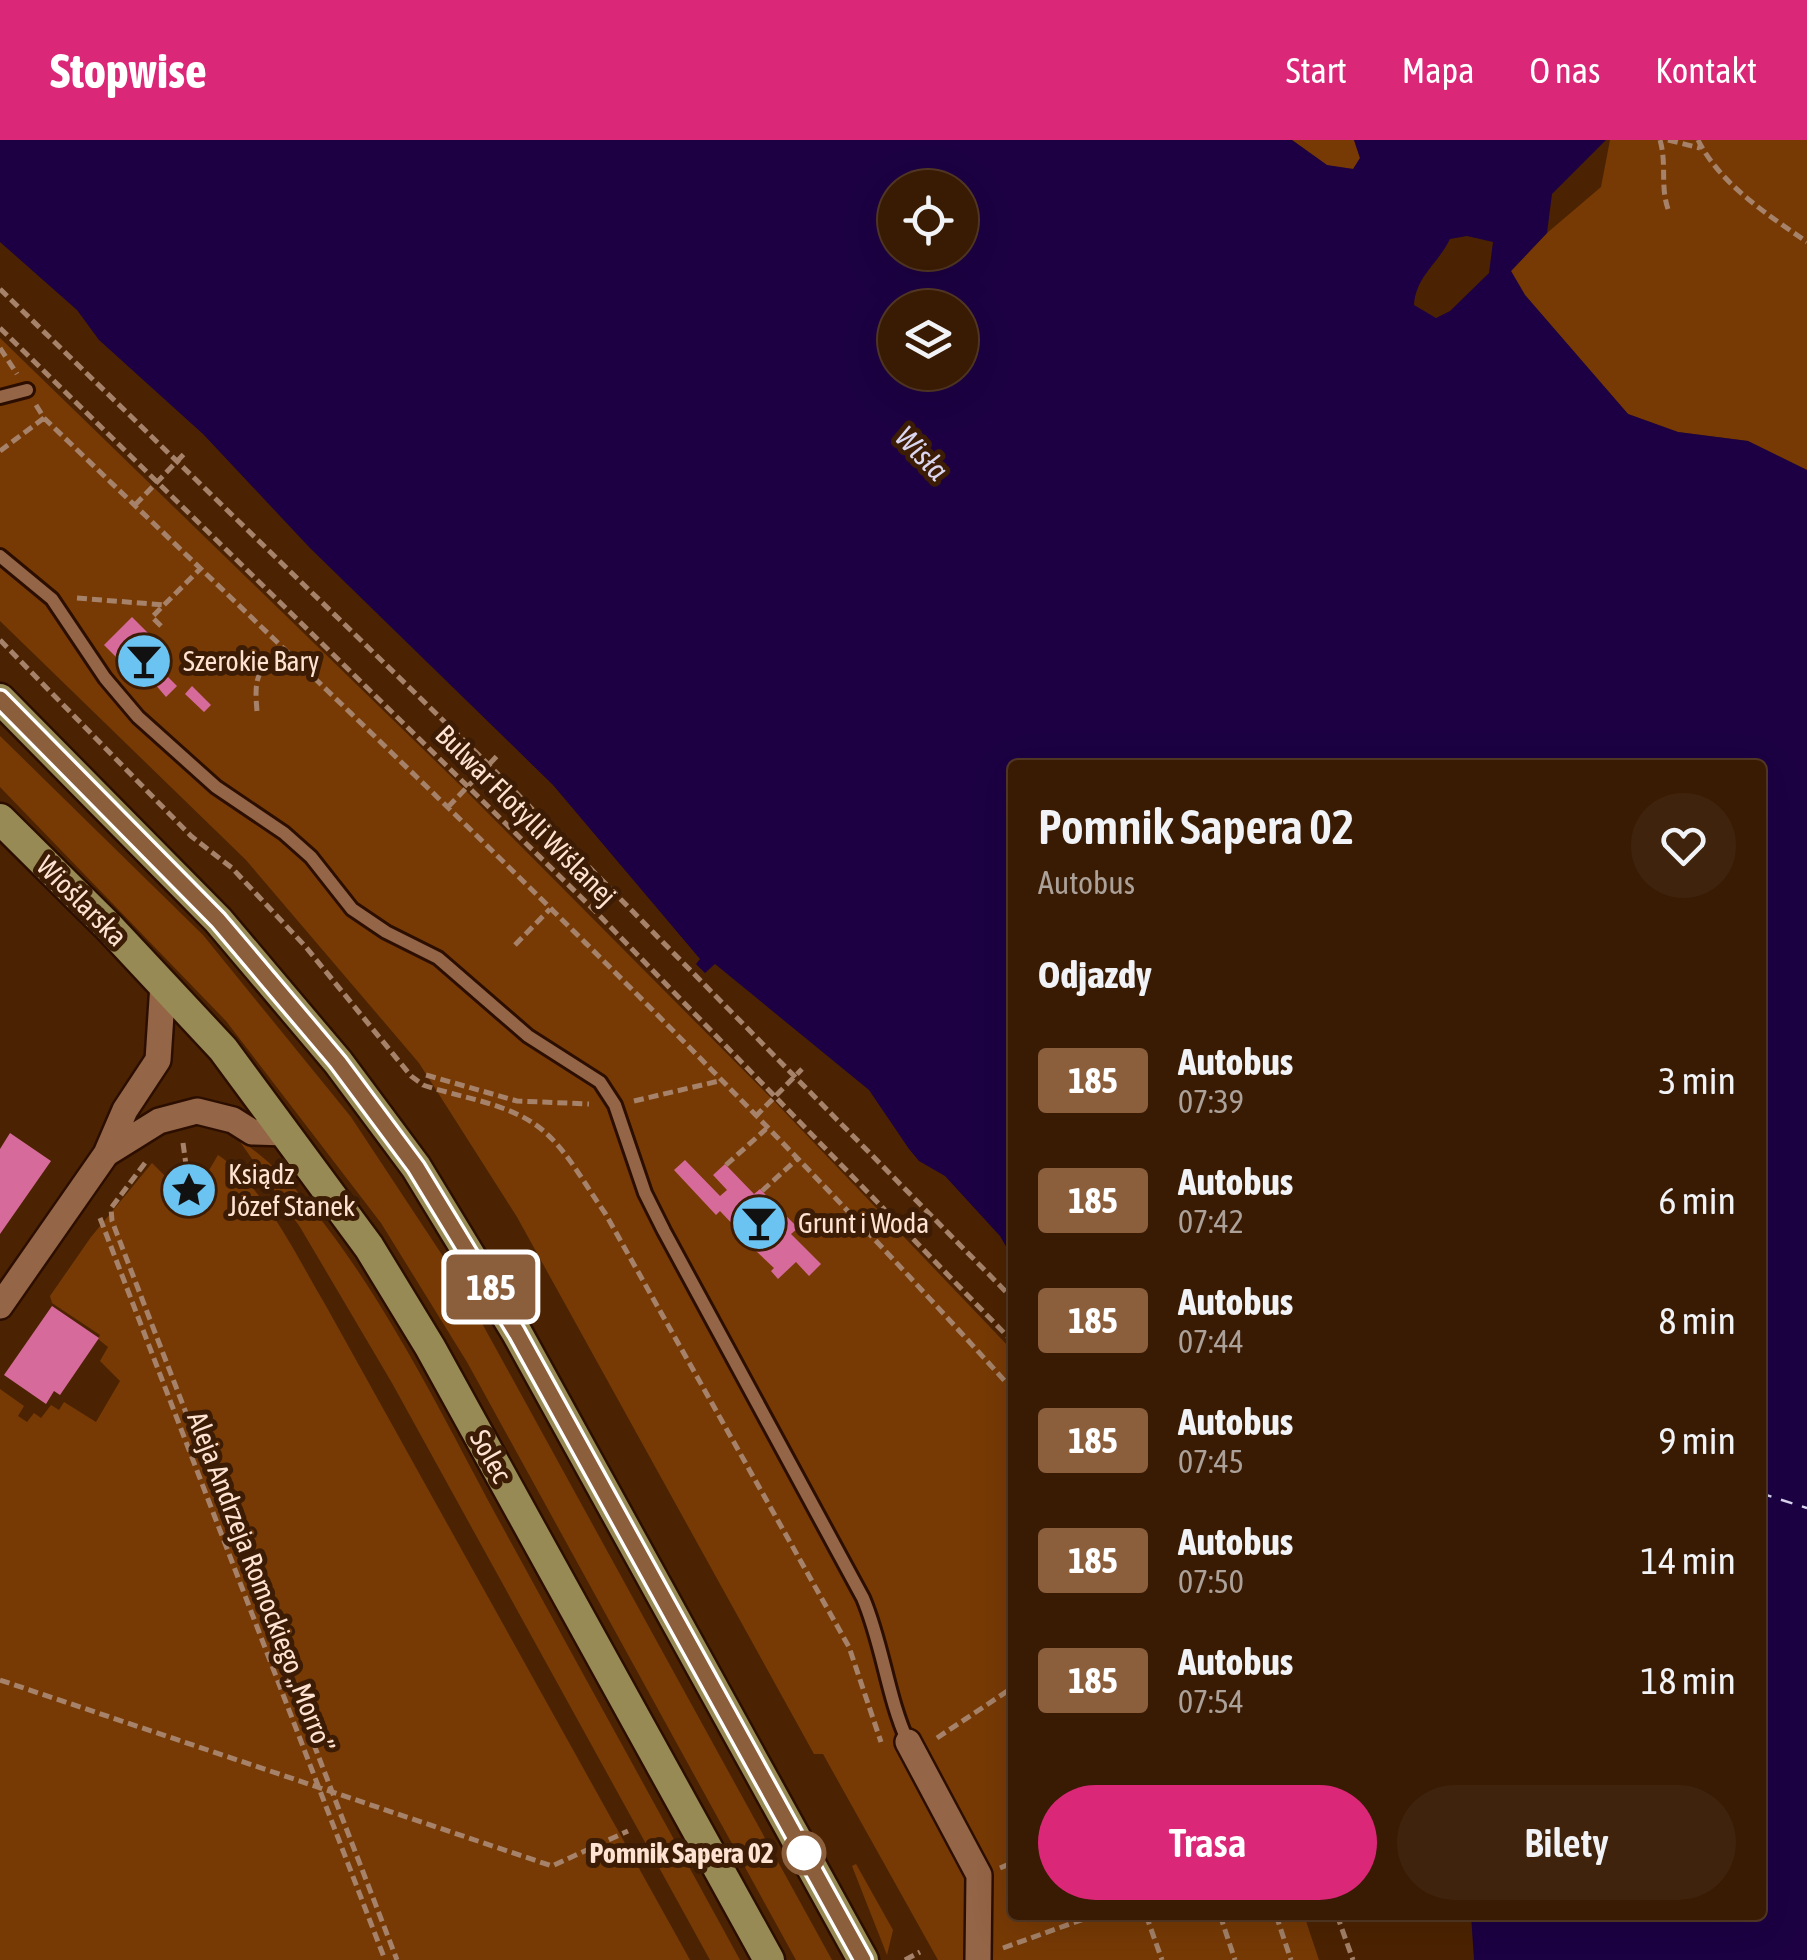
<!DOCTYPE html>
<html lang="pl">
<meta charset="utf-8">
<style>
body{margin:0;font-family:"Asap Condensed",sans-serif;background:#40230c;color:#f1f3f6;height:100vh;display:flex;flex-direction:column;font-size:38px;white-space:nowrap}
*{box-sizing:border-box;margin:0}
p{font-size:32px;color:#aba199}
.icon{flex:none;width:55px;height:55px;fill:none;stroke:currentColor;stroke-width:2;stroke-linecap:round;stroke-linejoin:round}
.map{position:relative;flex:1;overflow:hidden}
.sheet{position:absolute;left:1008px;top:620px;width:758px;height:1160px;display:flex;flex-direction:column;background:#391a02;border-radius:10px;box-shadow:0 10px 40px #0002,0 0 0 2px #533824}
.sheet>*{flex:none}
.badge{padding:0 20px;border-radius:8px;font-size:35px;line-height:65px}
.buttons{position:absolute;left:878px;top:30px;display:grid;gap:20px}
.buttons a{display:grid;place-items:center;width:100px;height:100px;border-radius:50%;background:#391a02;box-shadow:0 10px 40px #0002,0 0 0 2px #533824;font-size:50px}
.map>.badge{position:absolute;translate:-50% -50%;box-shadow:0 0 0 5px #fff}
h2{padding:0 30px;font-size:38px;line-height:90px}
.round{display:grid;place-items:center;flex:none;width:105px;height:105px;border-radius:52px;background:#40230c}
.headline{display:flex;align-items:center;justify-content:space-between;height:170px;padding:0 30px}
h1{font-size:48px;font-weight:600;line-height:75px}
.cta{display:flex;gap:20px;margin-top:auto;padding:20px 30px}
.cta a{flex:1;height:115px;border-radius:60px;background:#db2777;color:#fff;font-size:40px;font-weight:600;line-height:115px;text-align:center}
.cta a+a{background:#40230c;color:#f1f3f6}
ul{padding:0;list-style:none}
li{display:flex;align-items:center;gap:30px;height:120px;padding:0 30px}
li div{flex:1}
li b{display:block;font-size:38px}
li em{font-style:normal}
li .badge{min-width:110px;font-weight:700;text-align:center}
header{display:flex;align-items:center;gap:60px;box-sizing:border-box;height:140px;padding:0 50px;background:#db2777;color:#fff}
header strong{font-size:48px}
nav{display:flex;gap:55px;margin-inline-start:auto;font-size:35px}
.map>svg:first-child{display:block}
.green{fill:#773a05}
.water{fill:#1c0043;fill-rule:evenodd}
.lines{fill:none;stroke-linecap:round;stroke-linejoin:round}
.ferry{stroke:#dad6f0;stroke-width:2.5;stroke-dasharray:12 10;stroke-linecap:butt}
.building{fill:#d66b9b}
.lane-casing{stroke:#2c0e00;stroke-width:18}
.street-casing{stroke:#2c0e00;stroke-width:30}
.primary-casing{stroke:#2c0e00;stroke-width:35}
.path{stroke:#a58269;stroke-width:5;stroke-dasharray:10 5;stroke-linecap:butt}
.lane{stroke:#946546;stroke-width:12}
.street{stroke:#946546;stroke-width:25}
.primary{stroke:#988a54;stroke-width:30}
.line-casing{stroke:#fff;stroke-width:22}
.line{stroke:#8b5e3c;stroke-width:15}
.stop-dot{fill:#fff;stroke:#8b5e3c;stroke-width:5}
.labels{text-anchor:middle;dominant-baseline:central;stroke-width:10;stroke-linejoin:round;paint-order:stroke}
.poi-label{font-size:28px;fill:#ffe3d2;stroke:#3c1c05;text-anchor:start}
.street-label{font-size:28px;fill:#ffe3d2;stroke:#3c1c05}
.stop-label{font-size:28px;font-weight:bold;fill:#ffe3d2;stroke:#3c1c05;text-anchor:end}
.water-label{font-size:30px;font-style:italic;fill:#dad6f0;stroke:#3c1c05}
</style>
<header>
<strong>Stopwise</strong>
<nav><a>Start</a><a>Mapa</a><a>O nas</a><a>Kontakt</a></nav>
</header>
<div class="map">
<svg width="1807" height="1820" viewBox="0 0 1807 1820">
<rect width="100%" height="100%" fill="#4c2302"/>
<path class="green" d="M1292 0H1354L1360 18 1354 29 1328 26Z
M1610 0H1807V330L1748 301 1678 292 1628 274 1525 155 1511 131 1547 93 1601 47Z
M0 198 462 647 775 962 1012 1210V1775H1304L1319 1820H938L823 1614H814L517 1077 419 923 246 720 0 481Z
M0 596 203 795 351 977 456 1136 832 1820H796L467 1222 381 1083 226 881 0 647Z
M238 999C343 1066 441 1275 502 1386 581 1531 661 1675 740 1820H710L392 1243 300 1087Z
M218 1015C263 1045 298 1119 326 1166L690 1820H0V1249L24 1266 18 1276 27 1282 34 1273 41 1278 51 1265 59 1270 64 1262 96 1282 120 1241 100 1221 108 1207 98 1199 100 1195 52 1163 50 1156 91 1097 152 1023 188 1059H192Z
M856 1724 893 1790 887 1815 852 1726Z"/>
<path class="water" d="M0 0H1292L1327 25 1353 29 1360 18 1354 0H1606L1552 54 1547 93 1511 131 1525 155 1628 274 1678 292 1748 301 1807 330V1820H1474L1471 1775H1760V625H1012V1117L1000 1096 945 1036 919 1021 909 1009 869 950 715 824 705 833 696 824 700 819 553 645 310 408 203 294 99 200 77 170 0 102ZM895 48H960V112H895ZM1467 96 1493 102 1489 133 1450 171 1436 178 1414 165C1416 136 1438 124 1450 99ZM895 168H960V232H895Z"/>
<g class="lines">
<path class="ferry" d="M1760 1353 1807 1368"/>
</g>
<path class="building" d="M132 477 151 496 139 508 177 546 166 557 132 517 124 525 104 505Z
M192 546 211 565 204 572 185 554Z
M10 993 51 1021 0 1094V1009Z
M685 1020 720 1056 727 1050 713 1035 725 1024 754 1054 760 1049 798 1088 791 1094 821 1124 809 1136 796 1122 778 1139 771 1131 774 1128 736 1092 738 1090 720 1071 716 1075 674 1030Z
M52 1166 99 1198 60 1255 54 1251 46 1264 4 1235Z"/>
<g class="lines">
<g class="lane-casing">
<path id="lane" d="M0 257 27 250
M0 416 52 459 105 538 138 577 216 647 284 693 311 717 352 769 386 792 438 818 528 896 600 942 615 965 645 1053 664 1091 863 1458C883 1505 887 1556 908 1602"/>
</g>
<g class="street-casing">
<path id="street" d="M106 1014 159 981 197 971 233 980 252 992 286 993
M0 1166 106 1014 125 970 158 920 163 844
M908 1602 979 1735 978 1820"/>
</g>
<g class="primary-casing">
<path id="primary" d="M0 559 218 780 338 922 416 1027 517 1193 863 1820
M0 679 110 788 223 909 369 1107 430 1207 769 1820"/>
</g>
<path class="path" d="M1660 0C1667 24 1660 46 1668 69
M1668 0 1700 8
M1698 0C1720 44 1768 75 1807 102
M0 149 489 625 1012 1158
M0 188 596 772 1012 1201
M0 208 17 234
M36 265 44 278C373 595 707 909 1012 1249
M0 311 44 278
M135 365 184 314
M77 458 164 465
M161 486 152 477 201 428
M0 500 191 696 232 728 305 806 411 936 423 945C458 957 501 962 533 983 564 1003 584 1044 605 1073L849 1507 881 1602
M257 571C254 537 257 531 282 507
M448 667 498 615
M515 805 550 769
M426 935 517 961 589 964
M634 961 719 941
M755 977 802 929
M183 1003 189 1047
M145 1023 111 1068 112 1081 397 1820
M726 1025 766 989
M762 1051 796 1020
M100 1078 385 1820
M0 1540 552 1726 628 1691
M937 1598 1012 1548
M1000 1728 1012 1723
M1146 1775 1162 1820
M1220 1775 1235 1820
M1276 1775 1291 1820
M1337 1775 1353 1820
M1003 1808 1095 1775
M905 1820 920 1812"/>
<use href="#lane" class="lane"/>
<use href="#street" class="street"/>
<use href="#primary" class="primary"/>
</g>
<g class="lines">
<g class="line-casing">
<path id="line" d="M0 559 218 780 338 922 416 1027 517 1193 863 1820"/>
</g>
<use href="#line" class="line"/>
</g>
<defs>
<g id="bar-disc" transform="scale(2.875)"><circle r="9.5" fill="#6bc3f2" stroke="#3c1c05"/><path d="M-6-5H6L.8 .8V4.5H3.5V6h-7V4.5H-.8V.8Z" fill="#111"/></g>
<g id="sight-disc" transform="scale(2.875)"><circle r="9.5" fill="#6bc3f2" stroke="#3c1c05"/><path d="M0-6L1.8-2.2L6-1.7L2.9 1.2L3.7 5.4L0 3.3L-3.7 5.4L-2.9 1.2L-6-1.7L-1.8-2.2Z" fill="#111"/></g>
</defs>
<g fill-rule="evenodd">
<use href="#bar-disc" x="144" y="521"/>
<use href="#sight-disc" x="189" y="1050"/>
<use href="#bar-disc" x="759" y="1083"/>
</g>
<circle class="stop-dot" cx="804" cy="1713" r="20"/>
<g class="labels">
<g class="poi-label">
<text x="183" y="521">Szerokie Bary</text>
<text x="228" y="1034">Ksiądz<tspan x="228" dy="32">Józef Stanek</tspan></text>
<text x="798" y="1083">Grunt i Woda</text>
</g>
<g class="street-label">
<text transform="translate(526 675) rotate(45)">Bulwar Flotylli Wiślanej</text>
<text transform="translate(82 761) rotate(45)">Wioślarska</text>
<text transform="translate(491 1316) rotate(61)">Solec</text>
<text transform="translate(261 1442) rotate(69)">Aleja Andrzeja Romockiego „Morro”</text>
</g>
<g class="stop-label">
<text x="774" y="1713">Pomnik Sapera 02</text>
</g>
<g class="water-label">
<text transform="translate(922 313) rotate(46)">Wisła</text>
</g>
</g>
</svg>
<div class="buttons">
<a><svg class="icon" aria-label="locate" viewBox="0 0 24 24"><circle cx="12" cy="12" r="6"/><path d="M12 2v4M12 18v4M2 12h4M18 12h4"/></svg></a>
<a><svg class="icon" aria-label="layers" viewBox="0 0 24 24"><path d="M12 4l9 5-9 5-9-5zM3 14l9 5 9-5"/></svg></a>
</div>
<b class="badge" style="left:491px;top:1147px;background:#8b5e3c;color:#fff">185</b>
<section class="sheet">
<div class="headline"><div><h1>Pomnik Sapera 02</h1><p>Autobus</p></div><a class="round"><svg class="icon" aria-label="heart" viewBox="0 0 24 24"><path d="M12 20l-8-8c-3-5 5-10 8-4 3-6 11-1 8 4z"/></svg></a></div>
<h2>Odjazdy</h2>
<ul>
<li><span class="badge" style="background:#8b5e3c;color:#fff">185</span><div><b>Autobus</b><p>07:39</p></div><em>3 min</em></li>
<li><span class="badge" style="background:#8b5e3c;color:#fff">185</span><div><b>Autobus</b><p>07:42</p></div><em>6 min</em></li>
<li><span class="badge" style="background:#8b5e3c;color:#fff">185</span><div><b>Autobus</b><p>07:44</p></div><em>8 min</em></li>
<li><span class="badge" style="background:#8b5e3c;color:#fff">185</span><div><b>Autobus</b><p>07:45</p></div><em>9 min</em></li>
<li><span class="badge" style="background:#8b5e3c;color:#fff">185</span><div><b>Autobus</b><p>07:50</p></div><em>14 min</em></li>
<li><span class="badge" style="background:#8b5e3c;color:#fff">185</span><div><b>Autobus</b><p>07:54</p></div><em>18 min</em></li>
</ul>
<div class="cta"><a>Trasa</a><a>Bilety</a></div>
</section>
</div>
